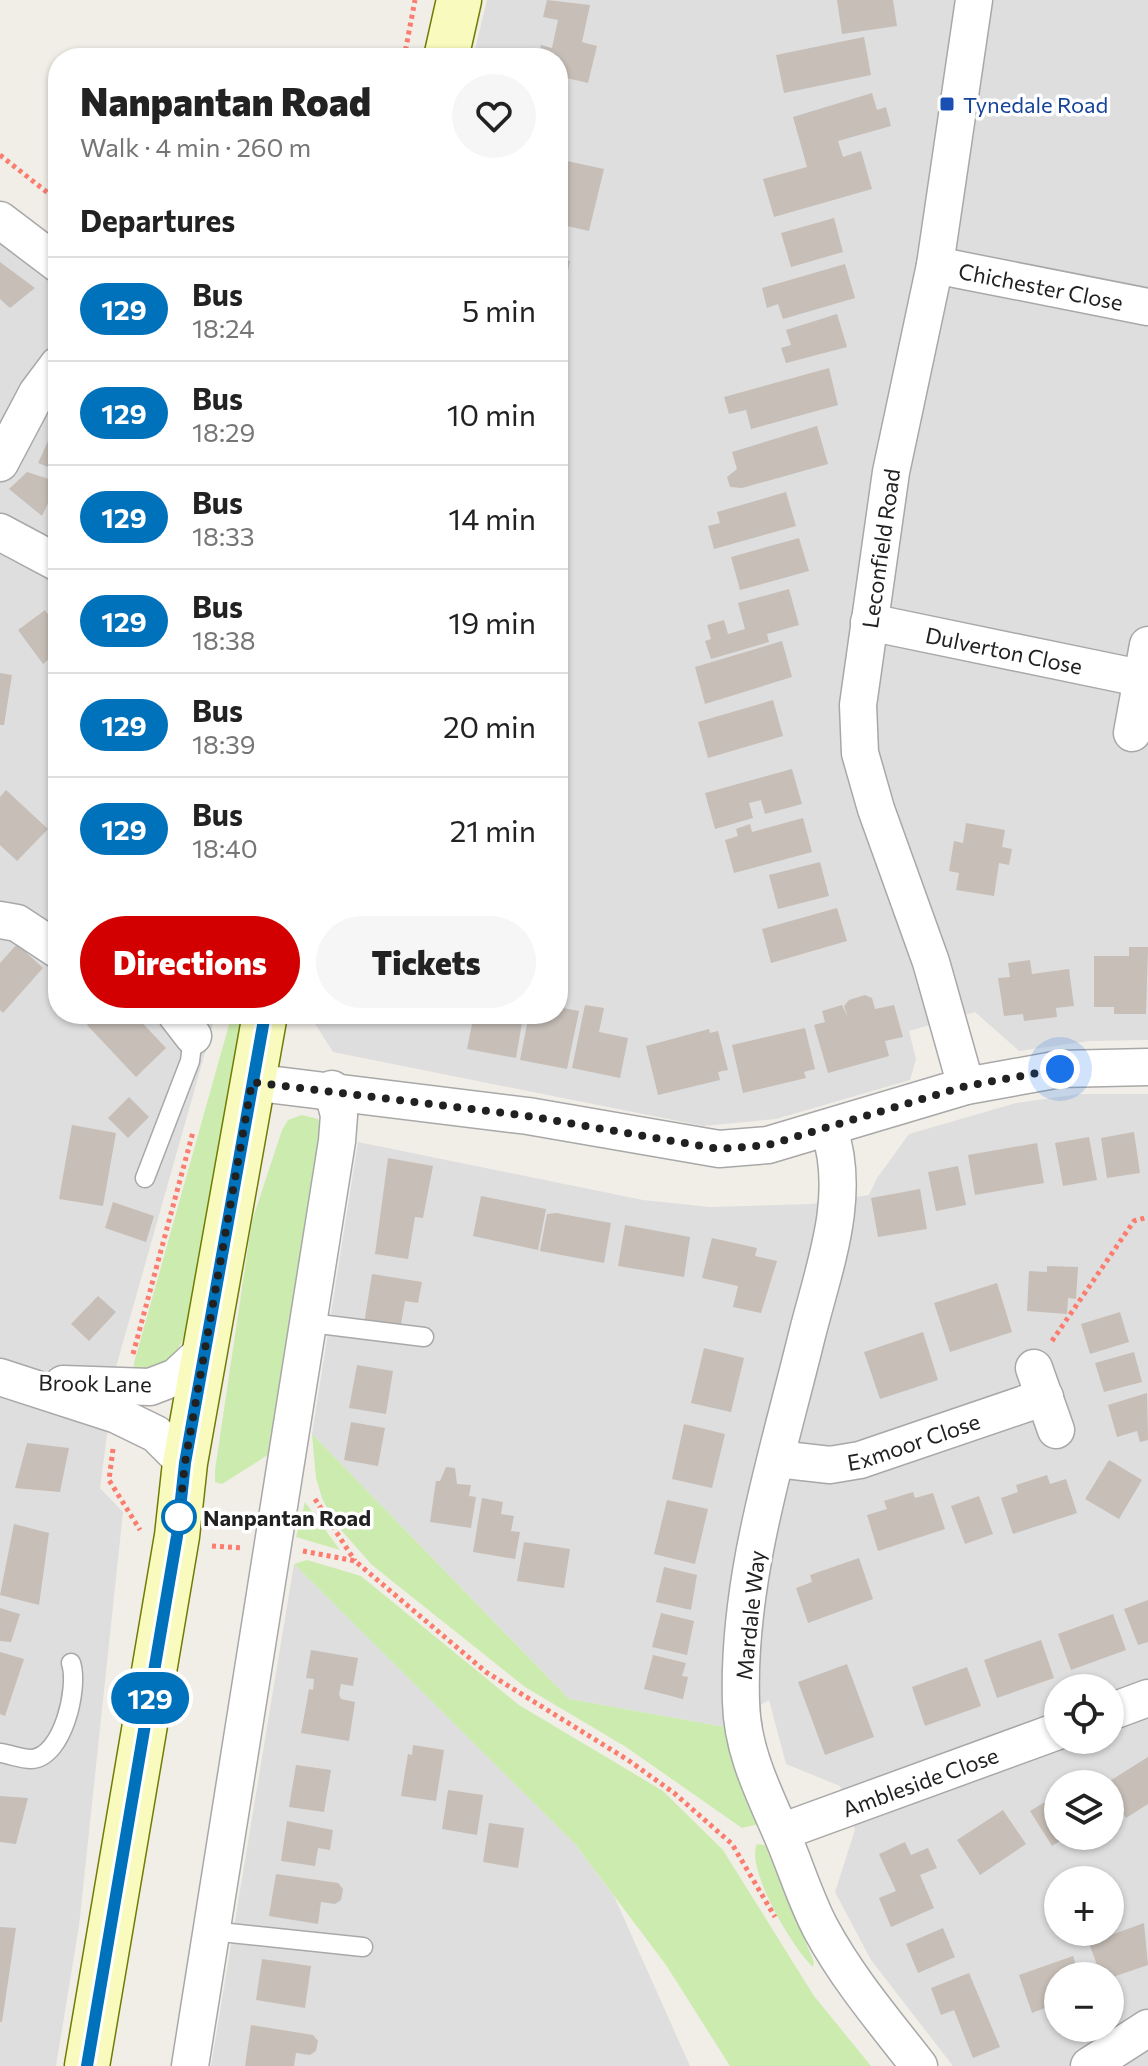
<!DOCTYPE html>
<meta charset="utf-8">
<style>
body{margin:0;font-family:Commissioner,sans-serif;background:#f6f6f6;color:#222;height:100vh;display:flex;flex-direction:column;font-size:30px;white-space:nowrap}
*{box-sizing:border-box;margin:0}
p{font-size:26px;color:#767676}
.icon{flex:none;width:44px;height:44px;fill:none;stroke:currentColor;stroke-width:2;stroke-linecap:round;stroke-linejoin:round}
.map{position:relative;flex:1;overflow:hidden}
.details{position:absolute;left:48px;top:48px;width:520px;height:976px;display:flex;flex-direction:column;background:#fff;border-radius:32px;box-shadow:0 2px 6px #0004}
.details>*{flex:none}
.badge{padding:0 16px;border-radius:26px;font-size:28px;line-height:52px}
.fabs{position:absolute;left:1044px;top:1674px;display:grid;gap:16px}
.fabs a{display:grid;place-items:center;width:80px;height:80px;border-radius:50%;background:#fff;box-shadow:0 2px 6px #0004;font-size:40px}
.you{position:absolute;width:40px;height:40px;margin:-20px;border:6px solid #fff;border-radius:50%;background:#1a73e8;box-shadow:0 0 0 12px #1a73e833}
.map>.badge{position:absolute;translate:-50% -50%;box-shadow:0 0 0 4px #fff}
h2{padding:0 32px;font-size:30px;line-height:72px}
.round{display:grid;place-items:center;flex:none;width:84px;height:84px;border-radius:42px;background:#f6f6f6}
.headline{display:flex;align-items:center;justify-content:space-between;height:136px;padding:0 32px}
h1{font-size:38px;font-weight:800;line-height:60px}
.primary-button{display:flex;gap:16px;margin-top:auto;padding:16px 32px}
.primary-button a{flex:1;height:92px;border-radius:48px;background:#d20001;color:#fff;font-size:32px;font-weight:800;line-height:92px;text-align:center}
.primary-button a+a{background:#f6f6f6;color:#222}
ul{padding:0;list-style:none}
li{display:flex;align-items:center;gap:24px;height:104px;padding:0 32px;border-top:2px solid #e0e0e0}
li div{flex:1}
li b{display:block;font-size:30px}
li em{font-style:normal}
li .badge{min-width:88px;font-weight:700;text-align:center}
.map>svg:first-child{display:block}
.residential{fill:#dfdede;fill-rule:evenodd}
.grass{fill:#ccebae}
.building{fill:#c6beb7}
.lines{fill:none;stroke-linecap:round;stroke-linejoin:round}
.lane-casing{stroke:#a8a8a8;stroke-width:21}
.street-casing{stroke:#a8a8a8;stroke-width:39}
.secondary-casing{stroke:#707c04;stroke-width:47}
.path{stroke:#fb7d6f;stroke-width:5;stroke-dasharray:4 4;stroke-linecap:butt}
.lane{stroke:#fff;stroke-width:18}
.street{stroke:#fff;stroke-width:36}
.secondary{stroke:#f8fbbd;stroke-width:44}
.line-casing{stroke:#fff;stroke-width:18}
.line{stroke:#0072bc;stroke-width:12}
.walk{stroke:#212121;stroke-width:8;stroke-dasharray:0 14.4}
.transit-dot{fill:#1a4fb4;stroke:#fff;stroke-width:3}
.stop-dot{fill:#fff;stroke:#0072bc;stroke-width:4}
.labels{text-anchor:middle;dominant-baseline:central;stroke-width:7;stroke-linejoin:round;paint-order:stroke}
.transit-label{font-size:22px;fill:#164399;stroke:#fff;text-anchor:start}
.street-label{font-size:22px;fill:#212121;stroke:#fff}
.stop-label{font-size:22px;font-weight:bold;fill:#212121;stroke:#fff;text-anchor:start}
</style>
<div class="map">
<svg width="1148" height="2066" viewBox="0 0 1148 2066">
<rect width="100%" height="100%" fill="#f1eee8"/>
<path class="residential" d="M487 0H1148V1040L1090 1041 1019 1051 975 1012 909 1031 916 1059 910 1080 776 1119 703 1126 333 1052 309 1014H558V58H473Z
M0 240 58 287V1014H216L116 1367 100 1488 123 1512 79 1926 56 2066H0Z
M1080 1094H1148V2066H953L871 1960 835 1892 855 1830 840 1786 786 1764 769 1700 725 1727 569 1699 312 1434 358 1142 643 1200 710 1207 811 1204 869 1195 877 1178 909 1134 1016 1103ZM1058 1688H1110V1740H1058ZM1058 1784H1110V1836H1058ZM1058 1880H1110V1932H1058ZM1058 1976H1110V2028H1058Z
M294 1564 575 1844 614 1896 690 2066H211Z"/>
<path class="grass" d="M232 1014H242L186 1331C180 1352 159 1377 134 1368V1363Z
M302 1115 318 1119 324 1133 274 1451 222 1484 215 1482V1470L252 1221 282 1130 288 1120Z
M312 1434 569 1699 725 1727 759 1824 742 1828 626 1747 525 1687 372 1565 334 1522 322 1498 316 1478Z
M305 1502 340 1550 296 1537Z
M307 1560 361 1576 519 1705 663 1791 723 1850 814 1996 871 2066H730L666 1965 575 1844 294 1564Z
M757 1844 765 1845 768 1852 814 1962 813 1967C793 1949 745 1868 757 1844Z"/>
<path class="building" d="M547 0 590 5 582 42 597 46 588 83 558 76V58H538L541 45 552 48 558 20 543 17Z
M837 0H893L897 26 842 34Z
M864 37 871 75 784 93 776 55Z
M872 93 877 110 886 107 891 126 838 141 843 157 861 151 872 189 774 217 763 179 807 167 793 117Z
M558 159 604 169 589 231 558 224Z
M834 218 843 252 791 267 781 233Z
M558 258 570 261 559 312H558Z
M0 262 35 288 10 308 0 299Z
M845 264 855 298 783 319 778 304 767 308 762 288Z
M837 314 847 347 786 363 781 348 791 345 786 330Z
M829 368 838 405 751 429 746 410 729 414 724 397Z
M58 419V471L38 463Z
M817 426 828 464 742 488 730 487 727 477 737 469 732 452Z
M27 472 58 482 42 516 9 489Z
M786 492 796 526 714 549 708 526 720 523 717 512Z
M799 538 809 571 740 590 731 557Z
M789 589 799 625 767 634 769 642 711 659 705 641 711 639 707 625 724 620 728 634 745 629 738 603Z
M45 610 58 628V652L43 664 18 630Z
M782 641 792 677 705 704 695 667Z
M0 673 12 675 4 725H0Z
M773 700 783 736 708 758 698 722Z
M792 769 802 804 765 814 761 800 749 803 753 818 715 829 705 793Z
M6 790 48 829 17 861 0 845V797Z
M803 818 812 852 734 873 725 840 738 836 736 829 750 824 752 832Z
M966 823 1005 830 1002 847 1012 849 1009 865 999 863 994 896 956 890 959 873 949 871 954 841 963 843Z
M820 862 829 896 778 909 769 875Z
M837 908 847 941 771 963 762 929Z
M17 944 43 968 3 1013 0 1010V963Z
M1129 947H1148L1146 1014H1114V1007H1094V956H1129Z
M1030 960 1032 974 1069 969 1074 1006 1056 1008 1057 1017 1024 1021 1023 1014 1004 1016 998 978 1010 977 1008 963Z
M865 995 872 998 875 1009 894 1005 903 1037 885 1041 889 1056 828 1073 814 1025 825 1022 822 1011 842 1005 848 1017 844 1006 849 1000Z
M585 1005 604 1008 599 1032 628 1038 620 1078 572 1068Z
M558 1007 579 1011 567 1069 520 1060 529 1014H558Z
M99 1014H134L166 1048 136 1077 87 1025Z
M474 1014 523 1017 516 1058 467 1049Z
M805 1028 815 1069 804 1072 806 1078 743 1093 732 1045Z
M709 1029 710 1033 718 1031 728 1070 718 1072 720 1080 658 1095 646 1046Z
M129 1097 149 1117 128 1138 108 1118Z
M72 1125 116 1133 103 1206 59 1199Z
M1134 1132 1140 1173 1107 1178 1101 1138Z
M1089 1137 1097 1180 1063 1186 1055 1143Z
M1037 1143 1044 1183 975 1195 968 1155Z
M388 1158 433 1166 423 1218 415 1217 408 1259 375 1254Z
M958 1166 966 1205 936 1211 928 1172Z
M920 1189 927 1229 878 1237 871 1198Z
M481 1196 546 1209 538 1250 473 1236Z
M113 1202 154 1216 146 1242 105 1228Z
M556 1213 611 1223 604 1263 540 1251 547 1214Z
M625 1225 690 1237 684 1277 618 1266Z
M712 1238 757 1248 755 1256 777 1261 761 1313 733 1307 738 1286 702 1278Z
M1047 1266 1078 1267 1076 1299 1068 1298 1067 1314 1027 1311 1029 1271 1047 1272Z
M372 1274 422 1282 418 1303 405 1301 399 1336 363 1330Z
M997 1283 1012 1332 950 1352 934 1303Z
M98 1296 116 1312 89 1341 71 1324Z
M1120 1312 1129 1342 1090 1354 1081 1324Z
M923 1332 938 1380 880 1399 864 1352Z
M704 1348 744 1358 731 1412 691 1403Z
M1134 1352 1142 1382 1104 1392 1095 1363Z
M357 1365 393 1371 386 1414 349 1408Z
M1147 1393 1148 1440 1140 1442 1137 1431 1117 1437 1108 1405Z
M351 1422 385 1428 378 1466 344 1460Z
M684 1424 725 1434 712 1488 672 1479Z
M27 1443 69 1448 60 1492 15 1488Z
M1109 1460 1142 1480 1119 1519 1085 1499Z
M446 1467 455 1468 457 1484 471 1485 469 1496 476 1497 471 1528 430 1522 436 1481H440Z
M1047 1475 1050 1484 1066 1479 1077 1513 1013 1534 1001 1498 1018 1492 1016 1485Z
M913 1492 915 1498 933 1493 945 1529 878 1551 867 1515 887 1509 884 1501Z
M979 1496 993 1534 965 1544 951 1506Z
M482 1498 503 1502 501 1514 514 1516 511 1531 520 1532 515 1559 473 1552Z
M667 1500 708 1509 695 1564 654 1554Z
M14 1524 49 1533 39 1605 0 1595Z
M524 1542 570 1549 564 1588 517 1581Z
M859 1558 873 1599 808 1623 796 1588 812 1582 810 1575Z
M664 1567 697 1575 691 1610 656 1602Z
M1148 1600V1642L1138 1645 1124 1609Z
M0 1608 20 1614 11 1642 0 1641Z
M661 1613 694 1621 687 1655 652 1647Z
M1113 1614 1126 1650 1071 1670 1058 1634Z
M1041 1640 1054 1678 997 1698 984 1660Z
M311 1650 358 1658 353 1686 341 1684 339 1694 341 1699 355 1702 349 1741 301 1733 309 1689 313 1690 314 1679 306 1678Z
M0 1652 24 1659 5 1716 0 1714Z
M653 1655 686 1663 682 1676 688 1677 683 1699 644 1689Z
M847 1664 874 1737 825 1755 798 1682Z
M967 1667 981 1706 925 1726 912 1687Z
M413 1745 444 1750 436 1801 401 1796 408 1754 412 1755Z
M1148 1757V1804L1126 1818 1110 1794V1784H1105Z
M296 1765 331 1770 324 1812 289 1807Z
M448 1790 483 1795 477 1835 442 1829Z
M1058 1794V1836H1068L1052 1846 1030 1811Z
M0 1796 28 1798 16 1844 0 1842Z
M1003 1810 1026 1844 980 1875 957 1840Z
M287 1821 333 1830 330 1850 318 1848 315 1866 281 1861Z
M489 1823 524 1828 518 1868 483 1862Z
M905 1842 911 1855 928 1848 937 1868 920 1875 934 1908 891 1927 879 1898 896 1891 879 1854Z
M276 1874 338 1883 343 1889 341 1900 335 1904 321 1902 318 1924 269 1916Z
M1144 1923 1148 1965 1110 1978 1101 1976 1089 1943Z
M0 1927 16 1928 2 2022H0Z
M943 1928 955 1957 918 1973 906 1944Z
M1073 1956 1080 1976H1058V2003L1032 2013 1019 1975Z
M262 1959 311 1966 305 2008 256 2000Z
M969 1973 1000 2047 973 2058 954 2010 941 2015 931 1988Z
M251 2025 313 2035 318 2041 316 2051 310 2055 296 2053 294 2066H245Z"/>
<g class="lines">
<g class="lane-casing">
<path id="lane" d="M145 1178 190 1061 193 1036
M311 1323 424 1337
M0 1753C9 1754 21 1759 31 1759 63 1758 79 1687 71 1663
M211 1931 363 1947"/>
</g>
<g class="street-casing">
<g id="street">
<path d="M0 220 58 264"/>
<path id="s1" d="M935 265 1148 307"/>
<path d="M0 463 37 393 58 365"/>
<path d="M0 532 58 563"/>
<path id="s2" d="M869 622 1140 678"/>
<path d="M1132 733 1148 645"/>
<path d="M0 920 17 923 58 950"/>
<path d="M176 1014 193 1036"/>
<path d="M252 1082 528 1116 719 1149 768 1145 966 1086 1060 1069 1148 1067"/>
<path id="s3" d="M966 1086 931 962 876 809 860 753 858 705 891 472 935 265 974 0"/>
<path d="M829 1129C852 1197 824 1267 807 1335 778 1454 737 1579 741 1702 742 1748 761 1787 779 1828 794 1861 804 1897 821 1929 848 1979 884 2021 919 2066"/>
<path d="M1034 1368 1056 1430"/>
<path d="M0 1377 117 1415 156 1434 185 1463"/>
<path d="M63 1384 150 1387 176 1377 205 1350"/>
<path id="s4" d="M777 1459 830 1465 860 1460 1045 1397"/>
<path d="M1110 1712 1148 1698"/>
<path id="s5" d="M781 1832 1058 1731"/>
<path d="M190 2066 337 1141 339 1115 332 1089"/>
<path d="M1089 2066 1148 2028"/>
</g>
</g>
<g class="secondary-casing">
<path id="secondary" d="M446 58 459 0
M87 2066 177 1536 185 1463 265 1014"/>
</g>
<path class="path" d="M404 58 415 0
M0 155 58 201
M1052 1341 1134 1221 1148 1217
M133 1354 193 1132
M113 1449 109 1480 140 1530
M315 1499 355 1561
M212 1546 242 1548
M303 1551 355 1561 486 1672 628 1760 674 1793 732 1844 775 1917"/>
<use href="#lane" class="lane"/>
<use href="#street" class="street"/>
<use href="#secondary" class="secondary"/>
</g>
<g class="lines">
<g class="line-casing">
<path id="line" d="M87 2066 177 1536 185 1463 265 1014"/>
</g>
<use href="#line" class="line"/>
<path class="walk" d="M179 1517 185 1463 252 1082 528 1116 719 1149 768 1145 966 1086 1060 1069"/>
</g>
<rect class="transit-dot" x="939" y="96" width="16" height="16" rx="4"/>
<circle class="stop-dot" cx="179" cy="1517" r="16"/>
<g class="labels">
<g class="transit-label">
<text x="963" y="104">Tynedale Road</text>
</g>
<g class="street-label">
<text stroke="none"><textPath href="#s1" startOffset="108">Chichester Close</textPath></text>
<text stroke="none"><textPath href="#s3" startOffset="556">Leconfield Road</textPath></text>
<text stroke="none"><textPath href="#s2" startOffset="138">Dulverton Close</textPath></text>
<text transform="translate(95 1383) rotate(1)">Brook Lane</text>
<text stroke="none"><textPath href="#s4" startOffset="140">Exmoor Close</textPath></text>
<text transform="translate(750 1615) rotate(-84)">Mardale Way</text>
<text stroke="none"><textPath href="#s5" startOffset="148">Ambleside Close</textPath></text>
</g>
<g class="stop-label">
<text x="203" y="1517">Nanpantan Road</text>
</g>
</g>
</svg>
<div class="fabs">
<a><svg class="icon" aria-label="locate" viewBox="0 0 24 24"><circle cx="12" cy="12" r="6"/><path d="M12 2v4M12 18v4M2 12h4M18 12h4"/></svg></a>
<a><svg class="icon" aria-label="layers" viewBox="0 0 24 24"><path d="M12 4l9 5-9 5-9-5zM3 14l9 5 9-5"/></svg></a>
<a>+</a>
<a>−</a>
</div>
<div class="you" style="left:1060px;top:1069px"></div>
<b class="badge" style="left:150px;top:1698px;background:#0072bc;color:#fff">129</b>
<section class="details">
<div class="headline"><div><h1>Nanpantan Road</h1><p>Walk · 4 min · 260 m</p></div><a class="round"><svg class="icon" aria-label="heart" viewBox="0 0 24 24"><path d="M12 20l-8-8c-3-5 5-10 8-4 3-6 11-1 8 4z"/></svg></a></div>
<h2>Departures</h2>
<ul>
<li><span class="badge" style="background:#0072bc;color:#fff">129</span><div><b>Bus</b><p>18:24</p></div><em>5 min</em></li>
<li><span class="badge" style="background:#0072bc;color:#fff">129</span><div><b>Bus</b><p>18:29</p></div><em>10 min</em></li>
<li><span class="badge" style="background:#0072bc;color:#fff">129</span><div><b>Bus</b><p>18:33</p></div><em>14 min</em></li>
<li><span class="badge" style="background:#0072bc;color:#fff">129</span><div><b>Bus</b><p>18:38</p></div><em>19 min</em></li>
<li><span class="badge" style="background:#0072bc;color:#fff">129</span><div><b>Bus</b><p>18:39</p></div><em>20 min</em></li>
<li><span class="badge" style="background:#0072bc;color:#fff">129</span><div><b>Bus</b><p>18:40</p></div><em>21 min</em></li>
</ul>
<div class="primary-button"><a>Directions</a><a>Tickets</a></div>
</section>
</div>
